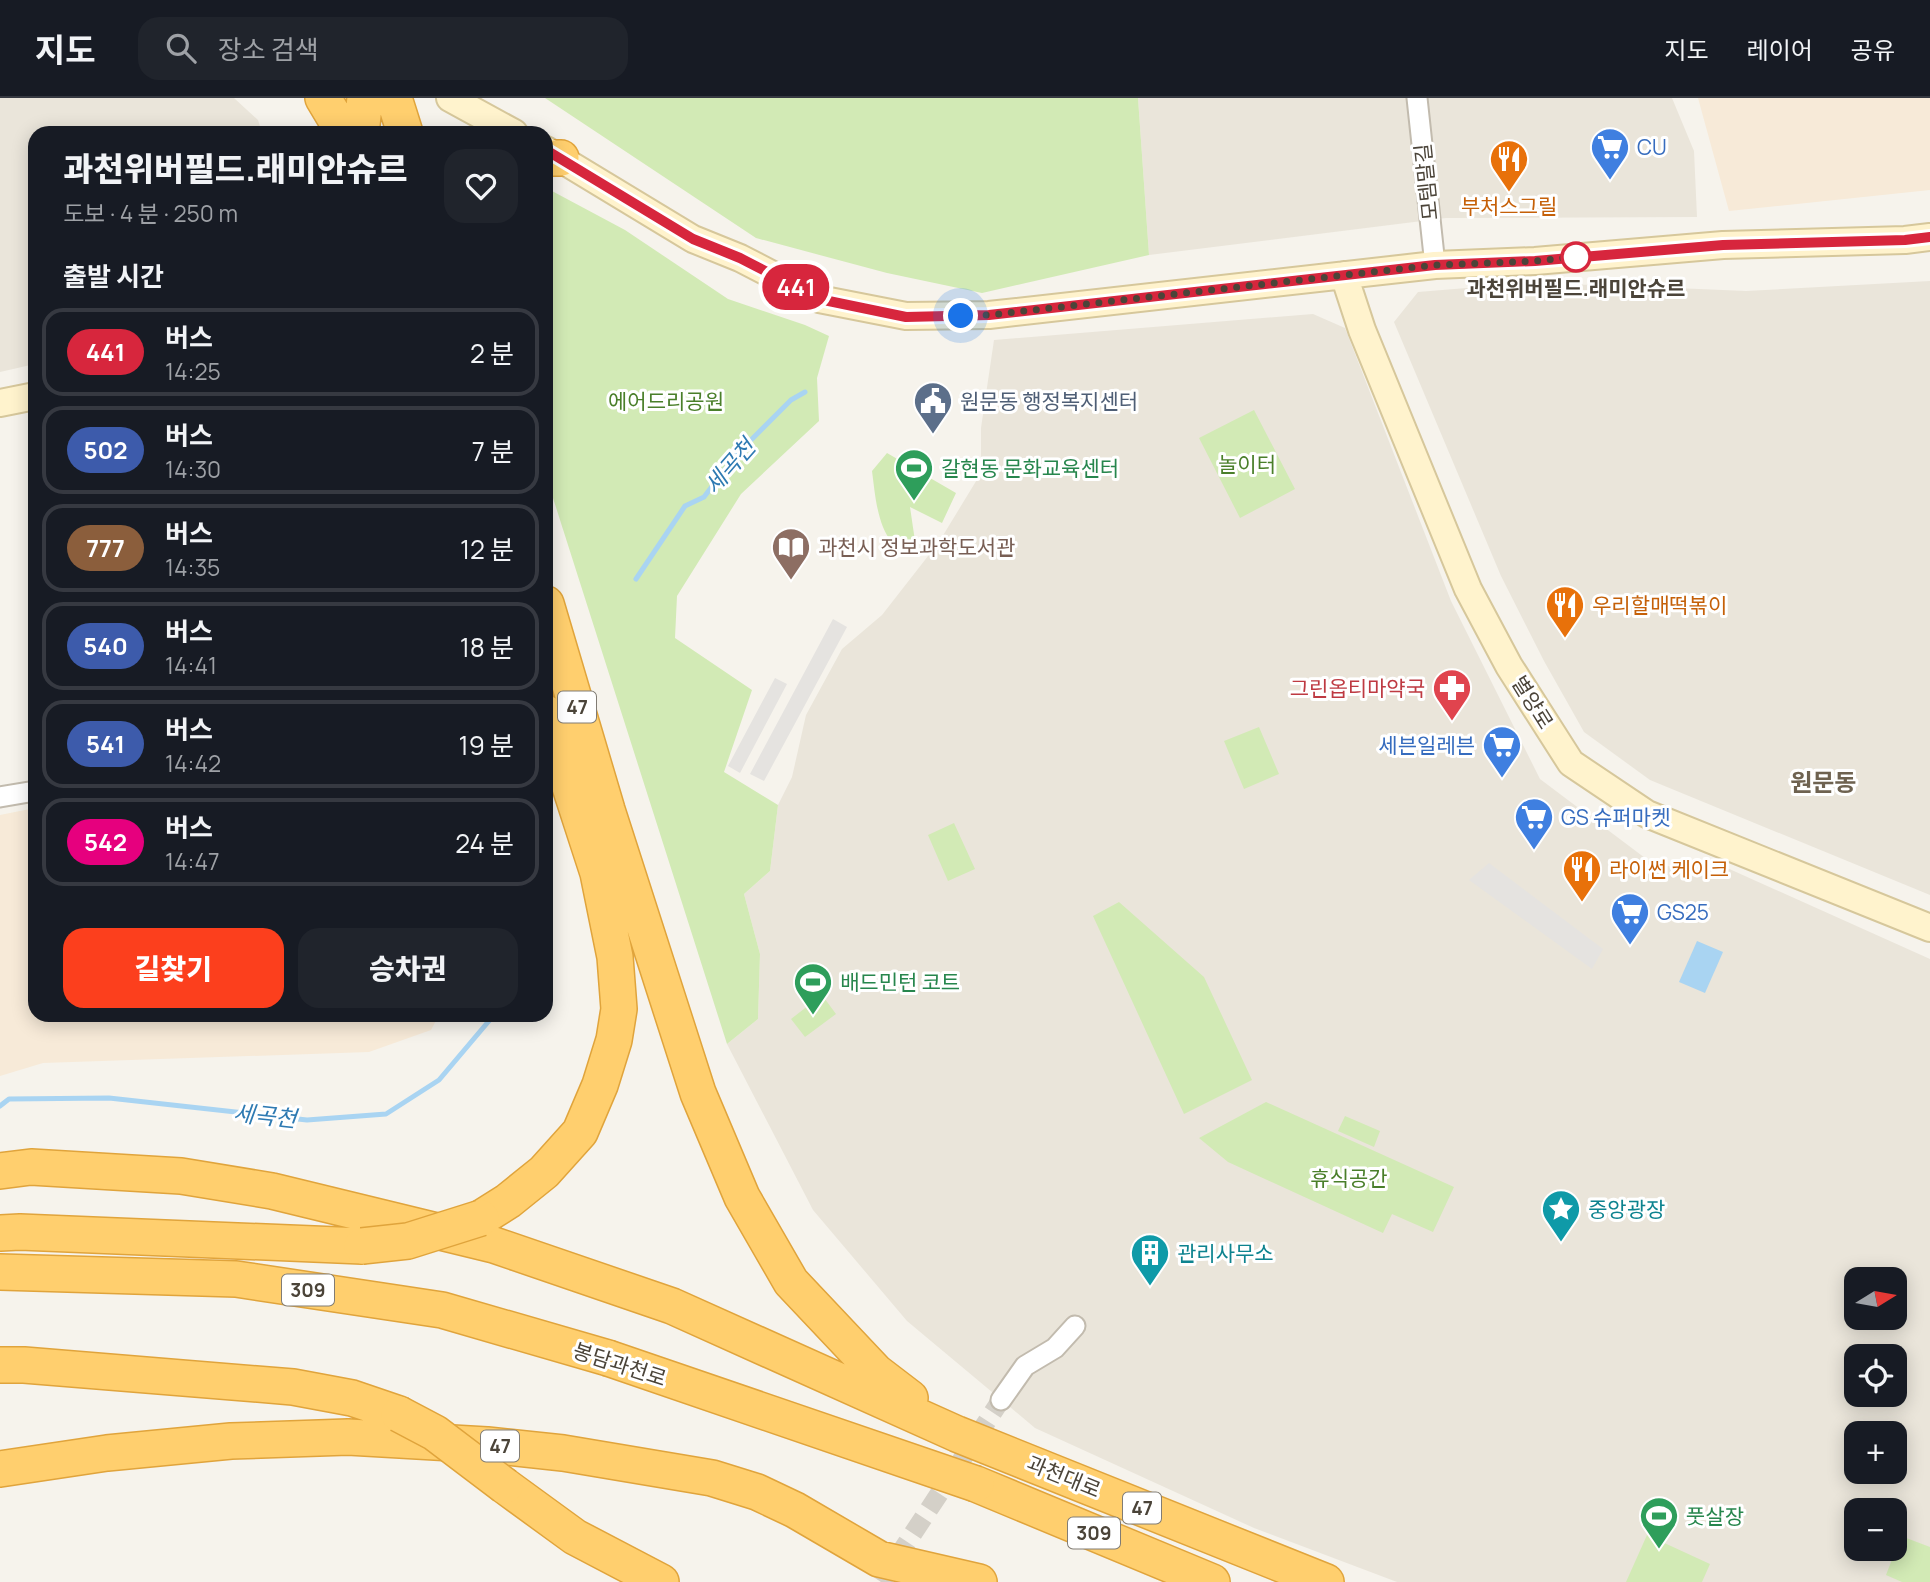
<!DOCTYPE html>
<html lang="ko">
<meta charset="utf-8">
<style>
body{margin:0;font-family:Manrope,"Noto Sans KR",sans-serif;background:#20242c;color:#f1f3f6;height:100vh;display:flex;flex-direction:column;font-size:26px;white-space:nowrap}
*{box-sizing:border-box;margin:0}
p{font-size:23px;color:#9ea1a6}
.icon{flex:none;width:38px;height:38px;fill:none;stroke:currentColor;stroke-width:2;stroke-linecap:round;stroke-linejoin:round}
.map{position:relative;flex:1;overflow:hidden}
.panel{position:absolute;left:28px;top:28px;width:525px;height:896px;display:flex;flex-direction:column;background:#171b24;border-radius:21px;box-shadow:0 4px 18px #0003}
.panel>*{flex:none}
.badge{padding:0 14px;border-radius:23px;font-size:24px;line-height:46px}
.needle{width:46px;rotate:79deg}
.controls{position:absolute;left:1844px;top:1169px;display:grid;gap:14px}
.controls a{display:grid;place-items:center;width:63px;height:63px;border-radius:14px;background:#171b24;box-shadow:0 4px 18px #0003;font-size:35px}
.you{position:absolute;width:35px;height:35px;margin:-18px;border:5px solid #fff;border-radius:50%;background:#1a73e8;box-shadow:0 0 0 10px #1a73e833}
.map>.badge{position:absolute;translate:-50% -50%;box-shadow:0 0 0 4px #fff}
h2{padding:0 35px;font-size:26px;line-height:63px}
.round{display:grid;place-items:center;flex:none;width:74px;height:74px;border-radius:21px;background:#20242c}
.summary{display:flex;align-items:center;justify-content:space-between;height:119px;padding:0 35px}
h1{font-size:33px;font-weight:800;line-height:52px}
.button{display:flex;gap:14px;margin-top:auto;padding:14px 35px}
.button a{flex:1;height:80px;border-radius:21px;background:#fc3f1d;color:#fff;font-size:28px;font-weight:800;line-height:80px;text-align:center}
.button a+a{background:#20242c;color:#f1f3f6}
ul{padding:0;list-style:none}
li{display:flex;align-items:center;gap:21px;height:88px;margin:0 14px 10px;padding:0 21px;border:4px solid #363941;border-radius:21px}
li div{flex:1}
li b{display:block;font-size:26px}
li em{font-style:normal}
li .badge{min-width:77px;font-weight:700;text-align:center}
header{display:flex;align-items:center;gap:42px;box-sizing:border-box;height:98px;padding:0 35px;background:#171b24;border-bottom:2px solid #363941}
header strong{font-size:33px}
nav{display:flex;gap:38px;margin-inline-start:auto;font-size:24px}
.search{width:490px;height:63px;background:#20242c;display:flex;align-items:center;gap:18px;box-sizing:border-box;padding:0 24px;border-radius:21px;color:#9ea1a6;font-size:26px}
.map>svg:first-child{display:block}
.residential{fill:#eae5da;fill-rule:evenodd}
.commercial{fill:#f7ead8}
.green{fill:#d2eab5}
.parking{fill:#e5e3e0}
.water{fill:#a9d4f2}
.lines{fill:none;stroke-linecap:round;stroke-linejoin:round}
.stream{stroke:#a9d4f2;stroke-width:5}
.street-tunnel{stroke:#d4d0c8;stroke-width:19;stroke-dasharray:19 10;stroke-linecap:butt}
.street-casing{stroke:#c2bbae;stroke-width:23}
.secondary-casing{stroke:#d6c79b;stroke-width:30}
.highway-casing{stroke:#e0a43c;stroke-width:38}
.street{stroke:#fff;stroke-width:19}
.secondary{stroke:#fff3cd;stroke-width:26}
.highway{stroke:#ffcf6e;stroke-width:35}
.highway-bridge-casing{stroke:#e0a43c;stroke-width:38;stroke-linecap:butt}
.highway-bridge{stroke:#ffcf6e;stroke-width:35}
.line-casing{stroke:#fff;stroke-width:16}
.line{stroke:#d7263d;stroke-width:10}
.walk{stroke:#4b4439;stroke-width:7;stroke-dasharray:0 12.6}
.stop-dot{fill:#fff;stroke:#d7263d;stroke-width:3.5}
.labels{text-anchor:middle;dominant-baseline:central;stroke-width:6;stroke-linejoin:round;paint-order:stroke}
.shield{fill:#fff;stroke:#817c74;stroke-width:2}
.shield-label{font-size:19px;font-weight:bold;fill:#4b4439}
.shop-label{font-size:21px;fill:#366cbe;stroke:#fff;text-anchor:start}
.street-label{font-size:21px;fill:#4b4439;stroke:#fff}
.food-label{font-size:21px;fill:#c56008;stroke:#fff;text-anchor:start}
.stop-label{font-size:21px;font-weight:bold;fill:#4b4439;stroke:#fff}
.park-label{font-size:21px;fill:#4a7f2a;stroke:#fff}
.service-label{font-size:21px;fill:#4e5e75;stroke:#fff;text-anchor:start}
.leisure-label{font-size:21px;fill:#27864d;stroke:#fff;text-anchor:start}
.education-label{font-size:21px;fill:#785e54;stroke:#fff;text-anchor:start}
.health-label{font-size:21px;fill:#be3a42;stroke:#fff;text-anchor:end}
.culture-label{font-size:21px;fill:#0d838f;stroke:#fff;text-anchor:start}
.water-label{font-size:23px;font-style:italic;fill:#2e7ab2;stroke:#fff}
.quarter-label{font-size:24px;font-weight:bold;fill:#6e6250;stroke:#fff}
</style>
<header>
<strong>지도</strong>
<div class="search"><svg class="icon" aria-label="search" viewBox="0 0 24 24"><circle cx="10" cy="10" r="6"/><path d="M15 15l6 6"/></svg>장소 검색</div>
<nav><a>지도</a><a>레이어</a><a>공유</a></nav>
</header>
<div class="map">
<svg width="1930" height="1484" viewBox="0 0 1930 1484">
<rect width="100%" height="100%" fill="#f6f3ec"/>
<path class="residential" d="M0 0H234L258 22 262 35H35V266L0 274Z
M1138 0H1672L1694 53 1697 119 1446 120 1149 157Z
M1930 183V797L1650 682 1584 634 1544 563 1501 478 1394 224 1418 194 1515 186 1605 187 1746 193Z
M1313 216 1345 230 1451 503 1540 681 1657 769 1716 765 1930 861V1484H1397L1254 1430 1035 1330 907 1223 813 1112 727 946 758 921 760 856 744 796 770 773 778 707 792 679 806 617 842 551 882 517 939 444 981 375V330L994 242ZM1857 1181H1895V1220H1857ZM1857 1258H1895V1297H1857ZM1857 1335H1895V1374H1857ZM1857 1412H1895V1451H1857Z"/>
<path class="commercial" d="M1698 0H1930V92L1729 113Z
M35 710V917H439L431 932 369 954 43 965 0 978V717Z"/>
<path class="green" d="M545 0H1138L1149 157 982 195 887 175 756 140Z
M546 91 552 93 625 132 728 201 805 227 829 238 817 280 819 323 741 396 677 498 675 540 752 592 724 674 778 707 770 773 744 796 760 856 758 921 727 946 546 378Z
M1254 312 1295 391 1240 420 1199 340Z
M887 355 956 395 942 425 910 409 915 443 905 455C901 452 895 448 892 444 877 427 875 395 872 373Z
M1259 629 1279 676 1244 691 1224 643Z
M954 725 975 771 948 783 928 737Z
M1119 804 1204 879 1252 982 1184 1016 1093 818Z
M822 897 836 916 805 939 791 921Z
M1266 1004 1454 1089 1433 1134 1392 1116 1383 1135 1228 1064 1199 1040Z
M1345 1018 1380 1033 1374 1049 1338 1033Z
M1647 1437 1710 1466 1702 1484H1626Z
M1901 1438 1930 1449V1484H1902L1886 1477Z"/>
<path class="parking" d="M833 521 847 529 764 683 750 676Z
M775 580 787 586 740 675 728 668Z
M1489 765 1603 851 1592 871 1469 782Z"/>
<path class="water" d="M1697 843 1723 854 1705 895 1679 884Z"/>
<g class="lines">
<path class="stream" d="M636 481 685 408 704 399 736 357 791 302 805 294
M0 1008 9 1001 109 1000 307 1022 386 1016 439 982 494 917"/>
<path class="street-tunnel" d="M881 1484 1001 1302"/>
<g class="street-casing">
<path id="street" d="M1417 0 1435 167
M0 699 35 693
M1001 1302 1025 1268 1055 1250 1075 1228"/>
</g>
<g class="secondary-casing">
<path id="secondary" d="M450 0 514 35
M546 52 693 141 740 160 819 201 906 218 989 217 1435 167 1535 163 1723 147 1905 142 1930 139
M1344 177 1362 232 1468 491 1509 568 1571 665 1647 716 1930 830
M0 305 35 298"/>
</g>
<g class="highway-casing">
<path id="highway" d="M323 0 344 35
M394 0 405 35
M361 35 365 0
M546 60H561
M546 506 607 712 698 995 742 1099 791 1184 876 1274 910 1300
M0 1073 31 1069 181 1078 272 1093 494 1147 672 1208 957 1336 1326 1484
M481 1120 508 1103 544 1074 580 1034 600 987 614 942 619 911 615 859 598 775 546 615
M0 1135 20 1134 362 1148
M0 1174 236 1181 442 1212 608 1260
M0 1267H24L293 1289 352 1300 399 1316
M0 1371 107 1355 231 1343 348 1339 487 1347 563 1355 712 1380 757 1394 795 1412 879 1461 979 1484
M976 1386 1212 1484
M505 1388 575 1439 661 1484"/>
</g>
<use href="#street" class="street"/>
<use href="#secondary" class="secondary"/>
<use href="#highway" class="highway"/>
<g class="highway-bridge-casing">
<path id="highway-bridge" d="M362 1148 408 1143 481 1120
M608 1260 976 1386
M399 1316 435 1335 505 1388"/>
</g>
<use href="#highway-bridge" class="highway-bridge"/>
</g>
<g class="lines">
<g class="line-casing">
<path id="line" d="M546 52 693 141 740 160 819 201 906 219 989 217 1435 167 1535 163 1723 147 1905 142 1930 139"/>
</g>
<use href="#line" class="line"/>
<path class="walk" d="M961 218 989 217 1435 167 1535 163 1582 158 1576 159"/>
</g>
<defs>
<g id="supermarket-pin" transform="scale(2.0125)"><path d="M0 17L-7.5 6A9.5 9.5 0 1 1 7.5 6Z" fill="#3f7fe0" stroke="#fff"/><path d="M-6-5.5h2.5l.6 2H6L4.5 2H-2.5L-4.4-4H-6ZM-1.5 3.2a1.3 1.3 0 1 0 .1 0ZM3 3.2a1.3 1.3 0 1 0 .1 0Z" fill="#fff"/></g>
<g id="restaurant-pin" transform="scale(2.0125)"><path d="M0 17L-7.5 6A9.5 9.5 0 1 1 7.5 6Z" fill="#e8710a" stroke="#fff"/><path d="M-5-6h1v4h1v-4h1v4h1v-4h1v5L-1.5 .5V6h-2V.5L-5-1ZM5-6V6H3V1.5H1.5Q1.5-4 5-6Z" fill="#fff"/></g>
<g id="civic-pin" transform="scale(2.0125)"><path d="M0 17L-7.5 6A9.5 9.5 0 1 1 7.5 6Z" fill="#5c6f8a" stroke="#fff"/><path d="M-.6-6.5H3V-4.5H.6V-3L4-1V1h2V6H-6V1h2V-1L-.6-3ZM-1.2 2.5V6h2.4V2.5Z" fill="#fff"/></g>
<g id="stadium-pin" transform="scale(2.0125)"><path d="M0 17L-7.5 6A9.5 9.5 0 1 1 7.5 6Z" fill="#2e9e5b" stroke="#fff"/><path d="M0-5a6.5 5 0 1 0 0 10a6.5 5 0 1 0 0-10ZM-3.5-1.8h7v3.6h-7Z" fill="#fff"/></g>
<g id="library-pin" transform="scale(2.0125)"><path d="M0 17L-7.5 6A9.5 9.5 0 1 1 7.5 6Z" fill="#8d6e63" stroke="#fff"/><path d="M-6-4Q-3-5.5-.7-3.5V5Q-3 3-6 4ZM6-4Q3-5.5 .7-3.5V5Q3 3 6 4Z" fill="#fff"/></g>
<g id="pharmacy-pin" transform="scale(2.0125)"><path d="M0 17L-7.5 6A9.5 9.5 0 1 1 7.5 6Z" fill="#e0444e" stroke="#fff"/><path d="M-2-6h4v4h4v4h-4v4h-4v-4h-4v-4h4Z" fill="#fff"/></g>
<g id="sight-pin" transform="scale(2.0125)"><path d="M0 17L-7.5 6A9.5 9.5 0 1 1 7.5 6Z" fill="#0f9aa8" stroke="#fff"/><path d="M0-6L1.8-2.2L6-1.7L2.9 1.2L3.7 5.4L0 3.3L-3.7 5.4L-2.9 1.2L-6-1.7L-1.8-2.2Z" fill="#fff"/></g>
<g id="building-pin" transform="scale(2.0125)"><path d="M0 17L-7.5 6A9.5 9.5 0 1 1 7.5 6Z" fill="#0f9aa8" stroke="#fff"/><path d="M-4-6H4V6H1V3H-1V6H-4ZM-2.5-4.3h1.7v1.8h-1.7ZM.8-4.3h1.7v1.8H.8ZM-2.5-1h1.7V.8h-1.7ZM.8-1h1.7V.8H.8Z" fill="#fff"/></g>
</defs>
<g fill-rule="evenodd">
<use href="#supermarket-pin" x="1610" y="49"/>
<use href="#restaurant-pin" x="1509" y="61"/>
<use href="#civic-pin" x="933" y="303"/>
<use href="#stadium-pin" x="914" y="370"/>
<use href="#library-pin" x="791" y="449"/>
<use href="#restaurant-pin" x="1565" y="507"/>
<use href="#pharmacy-pin" x="1452" y="590"/>
<use href="#supermarket-pin" x="1502" y="647"/>
<use href="#supermarket-pin" x="1534" y="719"/>
<use href="#restaurant-pin" x="1582" y="771"/>
<use href="#supermarket-pin" x="1630" y="814"/>
<use href="#stadium-pin" x="813" y="884"/>
<use href="#sight-pin" x="1561" y="1111"/>
<use href="#building-pin" x="1150" y="1155"/>
<use href="#stadium-pin" x="1659" y="1418"/>
</g>
<circle class="stop-dot" cx="1576" cy="159" r="14"/>
<g class="labels">
<g class="shield">
<rect x="558" y="593.5" width="38" height="31" rx="5"/>
<rect x="282" y="1176.5" width="52" height="31" rx="5"/>
<rect x="481" y="1332.5" width="38" height="31" rx="5"/>
<rect x="1123" y="1394.5" width="38" height="31" rx="5"/>
<rect x="1068" y="1419.5" width="52" height="31" rx="5"/>
</g>
<g class="shield-label">
<text x="577" y="609">47</text>
<text x="308" y="1192">309</text>
<text x="500" y="1348">47</text>
<text x="1142" y="1410">47</text>
<text x="1094" y="1435">309</text>
</g>
<g class="shop-label">
<text x="1637" y="49">CU</text>
<text x="1475" y="647" text-anchor="end">세븐일레븐</text>
<text x="1561" y="719">GS 슈퍼마켓</text>
<text x="1657" y="814">GS25</text>
</g>
<g class="street-label">
<text transform="translate(1426 84) rotate(-96)">모템말길</text>
<text transform="translate(1533 604) rotate(58)">별양로</text>
<text transform="translate(620 1266) rotate(18)">봉담과천로</text>
<text transform="translate(1064 1378) rotate(22)">과천대로</text>
</g>
<g class="food-label">
<text x="1509" y="108" text-anchor="middle">부처스그릴</text>
<text x="1592" y="507">우리할매떡볶이</text>
<text x="1609" y="771">라이썬 케이크</text>
</g>
<g class="stop-label">
<text x="1576" y="190">과천위버필드.래미안슈르</text>
</g>
<g class="park-label">
<text x="666" y="303">에어드리공원</text>
<text x="1247" y="366">놀이터</text>
<text x="1349" y="1080">휴식공간</text>
</g>
<g class="service-label">
<text x="960" y="303">원문동 행정복지센터</text>
</g>
<g class="leisure-label">
<text x="941" y="370">갈현동 문화교육센터</text>
<text x="840" y="884">배드민턴 코트</text>
<text x="1686" y="1418">풋살장</text>
</g>
<g class="education-label">
<text x="818" y="449">과천시 정보과학도서관</text>
</g>
<g class="health-label">
<text x="1425" y="590">그린옵티마약국</text>
</g>
<g class="culture-label">
<text x="1588" y="1111">중앙광장</text>
<text x="1177" y="1155">관리사무소</text>
</g>
<g class="water-label">
<text transform="translate(729 368) rotate(-49)">세곡천</text>
<text transform="translate(265 1017) rotate(6)">세곡천</text>
</g>
<g class="quarter-label">
<text x="1823" y="683">원문동</text>
</g>
</g>
</svg>
<div class="controls">
<a><svg class="needle" viewBox="-14 -14 28 28"><path d="M0-13l5 13h-10z" fill="#e53935"/><path d="M0 13l5-13h-10z" fill="#9ea1a6"/></svg></a>
<a><svg class="icon" aria-label="locate" viewBox="0 0 24 24"><circle cx="12" cy="12" r="6"/><path d="M12 2v4M12 18v4M2 12h4M18 12h4"/></svg></a>
<a>+</a>
<a>−</a>
</div>
<div class="you" style="left:961px;top:218px"></div>
<b class="badge" style="left:796px;top:189px;background:#d7263d;color:#fff">441</b>
<section class="panel">
<div class="summary"><div><h1>과천위버필드.래미안슈르</h1><p>도보 · 4 분 · 250 m</p></div><a class="round"><svg class="icon" aria-label="heart" viewBox="0 0 24 24"><path d="M12 20l-8-8c-3-5 5-10 8-4 3-6 11-1 8 4z"/></svg></a></div>
<h2>출발 시간</h2>
<ul>
<li><span class="badge" style="background:#d7263d;color:#fff">441</span><div><b>버스</b><p>14:25</p></div><em>2 분</em></li>
<li><span class="badge" style="background:#3d5bab;color:#fff">502</span><div><b>버스</b><p>14:30</p></div><em>7 분</em></li>
<li><span class="badge" style="background:#8b5e3c;color:#fff">777</span><div><b>버스</b><p>14:35</p></div><em>12 분</em></li>
<li><span class="badge" style="background:#3d5bab;color:#fff">540</span><div><b>버스</b><p>14:41</p></div><em>18 분</em></li>
<li><span class="badge" style="background:#3d5bab;color:#fff">541</span><div><b>버스</b><p>14:42</p></div><em>19 분</em></li>
<li><span class="badge" style="background:#e6007e;color:#fff">542</span><div><b>버스</b><p>14:47</p></div><em>24 분</em></li>
</ul>
<div class="button"><a>길찾기</a><a>승차권</a></div>
</section>
</div>
